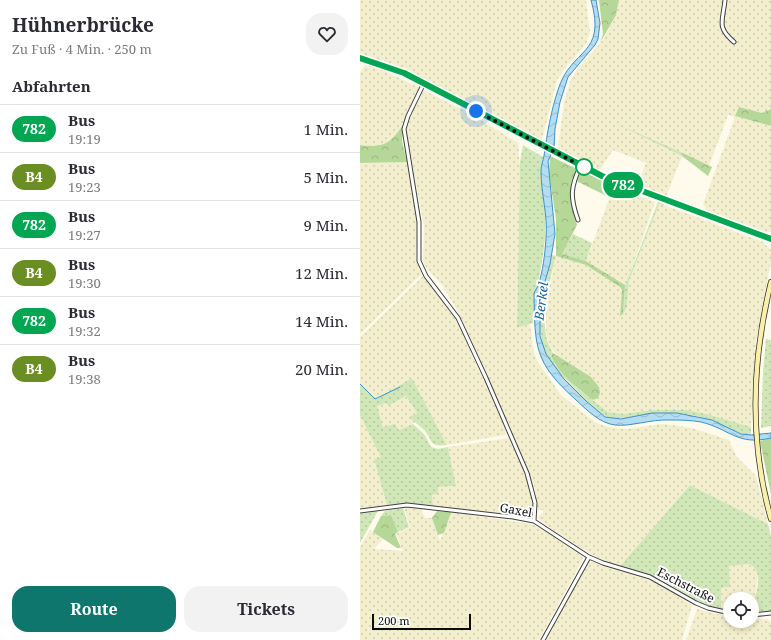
<!DOCTYPE html>
<html lang="de">
<meta charset="utf-8">
<style>
body{margin:0;font-family:"Noto Serif",serif;background:#f2f2f3;color:#2b2b33;height:100vh;display:flex;flex-direction:column;font-size:15px;white-space:nowrap}
*{box-sizing:border-box;margin:0}
p{font-size:13px;color:#7c7c81}
.icon{flex:none;width:22px;height:22px;fill:none;stroke:currentColor;stroke-width:2;stroke-linecap:round;stroke-linejoin:round}
.map{position:relative;flex:1;overflow:hidden}
.sheet{display:flex;flex-direction:column;background:#fff;width:360px}
.sheet>*{flex:none}
.badge{padding:0 8px;border-radius:13px;font-size:14px;line-height:26px}
.fabs{position:absolute;left:363px;top:592px;display:grid;gap:8px}
.fabs a{display:grid;place-items:center;width:36px;height:36px;border-radius:50%;background:#fff;box-shadow:0 2px 6px #0003;font-size:20px}
.scale{position:absolute;left:12px;bottom:10px;width:99px;box-sizing:border-box;padding-left:4px;border:2px solid #0c0c0c;border-top:0;font-size:11px;line-height:14px;white-space:nowrap;color:#0c0c0c;-webkit-text-stroke:3px #fff;paint-order:stroke}
.you{position:absolute;width:20px;height:20px;margin:-10px;border:3px solid #fff;border-radius:50%;background:#1a73e8;box-shadow:0 0 0 6px #1a73e833}
.map>.badge{position:absolute;translate:-50% -50%;box-shadow:0 0 0 2px #fff}
h2{padding:0 12px;font-size:15px;line-height:36px}
.round{display:grid;place-items:center;flex:none;width:42px;height:42px;border-radius:16px;background:#f2f2f3}
.overview{display:flex;align-items:center;justify-content:space-between;height:68px;padding:0 12px}
h1{font-size:19px;font-weight:700;line-height:30px}
.primary-button{display:flex;gap:8px;margin-top:auto;padding:8px 12px}
.primary-button a{flex:1;height:46px;border-radius:16px;background:#0f766e;color:#fff;font-size:16px;font-weight:700;line-height:46px;text-align:center}
.primary-button a+a{background:#f2f2f3;color:#2b2b33}
ul{padding:0;list-style:none}
li{display:flex;align-items:center;gap:12px;height:48px;padding:0 12px;border-top:1px solid #e1e1e2}
li div{flex:1}
li b{display:block;font-size:15px}
li em{font-style:normal}
li .badge{min-width:44px;font-weight:700;text-align:center}
main{display:flex;flex:1;min-height:0}
.map>svg:first-child{display:block}
.farmland{fill:url(#farmland-dots)}
.grass{fill:url(#grass-dots)}
.forest{fill:url(#forest-crowns)}
.water{fill:url(#water-waves);stroke:#3d93c7}
.lines{fill:none;stroke-linecap:round;stroke-linejoin:round}
.stream{stroke:#3d93c7;stroke-width:1}
.street-casing{stroke:#3f3f3f;stroke-width:5}
.secondary-casing{stroke:#2e2e2e;stroke-width:6}
.street{stroke:#fff;stroke-width:3}
.secondary{stroke:#fbf0aa;stroke-width:4.5}
.line-casing{stroke:#fff;stroke-width:9}
.line{stroke:#00a651;stroke-width:6}
.walk{stroke:#0c0c0c;stroke-width:4;stroke-dasharray:0 7.2}
.stop-dot{fill:#fff;stroke:#00a651;stroke-width:2}
.labels{text-anchor:middle;dominant-baseline:central;stroke-width:4;stroke-linejoin:round;paint-order:stroke}
.street-label{font-size:12px;fill:#0c0c0c;stroke:#fff}
.water-label{font-size:13px;font-style:italic;fill:#1b6498;stroke:#fff}
</style>
<main>
<section class="sheet">
<div class="overview"><div><h1>Hühnerbrücke</h1><p>Zu Fuß · 4 Min. · 250 m</p></div><a class="round"><svg class="icon" aria-label="heart" viewBox="0 0 24 24"><path d="M12 20l-8-8c-3-5 5-10 8-4 3-6 11-1 8 4z"/></svg></a></div>
<h2>Abfahrten</h2>
<ul>
<li><span class="badge" style="background:#00a651;color:#fff">782</span><div><b>Bus</b><p>19:19</p></div><em>1 Min.</em></li>
<li><span class="badge" style="background:#6b8e23;color:#fff">B4</span><div><b>Bus</b><p>19:23</p></div><em>5 Min.</em></li>
<li><span class="badge" style="background:#00a651;color:#fff">782</span><div><b>Bus</b><p>19:27</p></div><em>9 Min.</em></li>
<li><span class="badge" style="background:#6b8e23;color:#fff">B4</span><div><b>Bus</b><p>19:30</p></div><em>12 Min.</em></li>
<li><span class="badge" style="background:#00a651;color:#fff">782</span><div><b>Bus</b><p>19:32</p></div><em>14 Min.</em></li>
<li><span class="badge" style="background:#6b8e23;color:#fff">B4</span><div><b>Bus</b><p>19:38</p></div><em>20 Min.</em></li>
</ul>
<div class="primary-button"><a>Route</a><a>Tickets</a></div>
</section>
<div class="map">
<svg width="411" height="640" viewBox="0 0 411 640">
<defs>
<pattern id="farmland-dots" width="8" height="8" patternUnits="userSpaceOnUse"><rect width="8" height="8" fill="#f3efce"/><path d="M2 2h.1M6 6h.1" fill="none" stroke="#cfccb0" stroke-width="1.8" stroke-linecap="round"/></pattern>
<pattern id="grass-dots" width="8" height="8" patternUnits="userSpaceOnUse"><rect width="8" height="8" fill="#d1e7b8"/><path d="M2 2h.1M6 6h.1" fill="none" stroke="#b2c59d" stroke-width="1.8" stroke-linecap="round"/></pattern>
<pattern id="forest-crowns" width="20" height="18" patternUnits="userSpaceOnUse"><rect width="20" height="18" fill="#b5d798"/><path d="M2 6a3 3 0 1 1 6 0M12 15a3 3 0 1 1 6 0" fill="none" stroke="#9ab782"/></pattern>
<pattern id="water-waves" width="16" height="10" patternUnits="userSpaceOnUse"><rect width="16" height="10" fill="#b3ddf3"/><path d="M0 5q4-4 8 0t8 0" fill="none" stroke="#99bccf"/></pattern>
</defs>
<rect width="100%" height="100%" fill="#fefaec"/>
<path class="farmland" d="M0 0H226L230 32 226 44 206 67 197 80 182 140 52 74 11 57 0 55Z
M259 0H411V109L402 113 397 112 375 116 411 126V232H399L349 214 343 204 375 117 368 115 349 166 258 125 322 156 306 197 277 186 286 163 253 150 239 171 198 148 204 102 210 82 216 71 243 40 256 15Z
M5 65 23 70 60 88 43 125 34 139 27 143 19 146 0 145V73Z
M64 90 111 114 158 143 160 167 157 328 170 324 173 349 177 361 201 395 236 423 248 427 266 429 301 424 313 425 332 428 369 440 376 456 396 476 408 524 330 485 260 566 242 560 225 551 180 521 178 517 183 512V510H178L175 489 136 396 99 314 83 286 67 269 63 261 64 226 46 131 53 111Z
M47 162 57 222 56 259 62 274 0 334V163Z
M254 186 295 202 265 285 226 261Z
M299 203 403 242 411 250V261L396 341 391 427 351 415 328 410H291L263 414 248 412 233 400 238 398 190 348 186 333V305L196 256 226 265 260 287 262 290 260 316 267 307 269 282Z
M63 276 94 315 146 430 145 435 87 445 52 378 16 399 0 385V337Z
M46 396 57 413 49 417 55 422 43 430 23 427 17 406 26 403 28 406Z
M0 415 22 457 14 459 27 505 0 510Z
M149 438 165 472 174 509 171 515 167 516 73 506 72 495 78 494V487L96 486 88 447Z
M48 508 61 509 65 518H72L80 541 91 512 171 524 184 530 222 556 223 559 179 640H0V547L10 530 23 539 14 549 43 551 36 534 50 527 44 509Z
M229 561 297 583 332 605 322 640H186Z
M389 564 396 570 398 576 394 604 392 606V599H370V611L361 609V588L370 587 369 565Z
M337 609 370 617V621L408 619 411 623V640H326Z"/>
<path class="grass" d="M252 122 323 153 322 156Z
M163 145 183 157C180 184 187 210 185 237 183 266 174 294 173 323L157 328 160 162Z
M296 200 265 287 298 202 304 204V205L299 204 269 281 267 307 263 314 265 285Z
M213 234 232 243 226 261 201 254Z
M192 255 196 256C189 284 176 327 193 353L191 356 195 364 216 387 248 412 263 414 291 410H328L351 415 391 427V435C369 433 354 418 330 415 303 411 277 420 250 418 236 414 225 400 215 389 182 356 178 346 180 300 181 285 189 270 192 255Z
M406 339 411 340V426L401 428 403 372Z
M52 378 87 445C68 447 74 441 64 430 59 425 54 422 49 417L57 413 46 396 28 406 26 403 17 406 23 427 35 424 39 430 53 424 64 434 71 447 78 449 88 447 96 486 78 487V494L72 495 73 506 53 504 27 505 14 459 21 457 0 415V385L16 399Z
M330 485 408 524 411 536V611L392 612C392 598 408 574 389 564L369 566 370 587 361 588V609L343 604 299 578 260 566Z
M43 508 49 527 38 532 31 515 21 516 25 511Z
M18 511 0 543V514Z"/>
<path class="forest" d="M239 0H259L256 15 240 43 243 34Z
M379 107 402 113 411 109V126L375 116Z
M43 125 42 141 47 162 0 163V145C24 148 30 144 43 125Z
M323 153 352 167 348 176 322 156Z
M190 156 215 168 217 171 210 194 211 204 217 225 202 254 226 261 265 285 263 314 260 316 262 290 260 287 226 265 196 256V219L189 173Z
M221 171 254 186 249 197 216 181Z
M193 353 231 377 239 387 240 393 238 398 233 400C217 388 199 374 191 356Z
M411 438V494L400 441Z
M77 511 91 512 84 533 78 535 72 518Z
M31 515 38 532 35 534 41 548H37L13 532 21 516Z"/>
<path class="water" d="M231 0H236L240 23 238 39 235 45 208 77 200 102 195 129 194 148 188 161 195 234 190 264 180 299V336L186 354 204 379 226 401 245 417 261 419 292 413H317L352 420 381 434 391 435 411 433V438C377 446 370 429 341 422 331 420 319 420 309 420 292 419 269 427 255 425 239 423 227 410 215 399 174 362 175 347 174 294 174 291 177 289 178 286 183 271 185 254 186 238 188 215 181 194 181 171 181 166 183 161 184 156 187 134 191 111 198 90 211 47 247 57 231 0Z"/>
<g class="lines">
<path class="stream" d="M0 384 15 399 40 387"/>
<g class="street-casing">
<path id="street" d="M365 0C363 21 356 27 374 42
M64 83 48 116 44 129 59 222V261L66 276 98 318 126 378 167 473 175 503 174 521
M218 220C210 198 210 187 221 165
M0 511 47 505 153 517 174 521 229 557 243 563 290 577 336 603 348 608 370 613
M392 615 411 613
M183 640 229 557"/>
</g>
<g class="secondary-casing">
<path id="secondary" d="M0 58 44 73 242 176 411 239
M411 282C392 360 389 441 411 519"/>
</g>
<use href="#street" class="street"/>
<use href="#secondary" class="secondary"/>
</g>
<g class="lines">
<g class="line-casing">
<path id="line" d="M0 58 44 73 242 176 411 239"/>
</g>
<use href="#line" class="line"/>
<path class="walk" d="M116 111 224 167"/>
</g>
<circle class="stop-dot" cx="224" cy="167" r="8"/>
<g class="labels">
<g class="street-label">
<text transform="translate(156 510) rotate(10)">Gaxel</text>
<text transform="translate(326 585) rotate(27)">Eschstraße</text>
</g>
<g class="water-label">
<text transform="translate(181 301) rotate(-83)">Berkel</text>
</g>
</g>
</svg>
<div class="fabs">
<a><svg class="icon" aria-label="locate" viewBox="0 0 24 24"><circle cx="12" cy="12" r="6"/><path d="M12 2v4M12 18v4M2 12h4M18 12h4"/></svg></a>
</div>
<div class="scale">200 m</div>
<div class="you" style="left:116px;top:111px"></div>
<b class="badge" style="left:263px;top:185px;background:#00a651;color:#fff">782</b>
</div>
</main>
